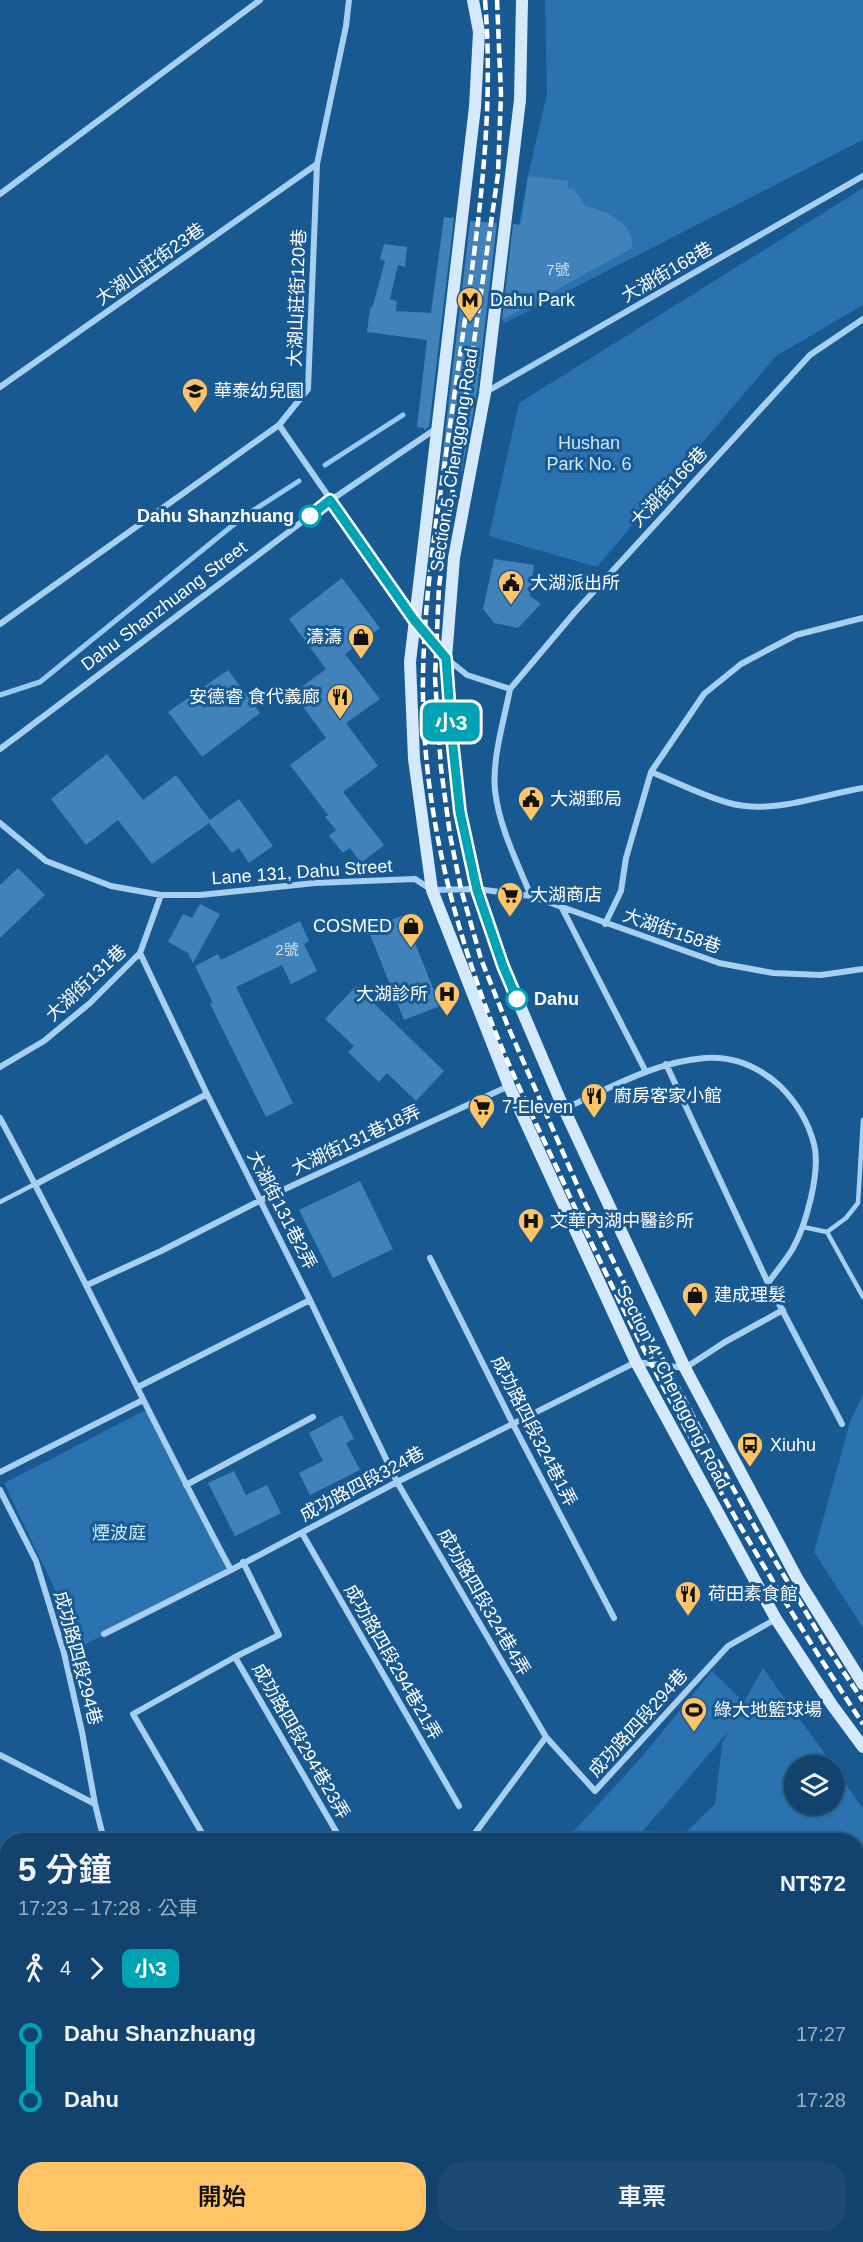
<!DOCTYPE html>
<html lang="zh-TW">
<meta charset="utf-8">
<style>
body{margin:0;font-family:Arial,"Noto Sans TC",sans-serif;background:#1b4a73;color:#f1f3f6;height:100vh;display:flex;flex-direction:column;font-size:22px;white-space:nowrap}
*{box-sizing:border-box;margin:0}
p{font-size:20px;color:#9cb0c2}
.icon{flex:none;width:33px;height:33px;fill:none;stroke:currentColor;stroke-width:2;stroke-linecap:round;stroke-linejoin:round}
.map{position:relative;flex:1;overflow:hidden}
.drawer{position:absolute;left:0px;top:1833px;width:864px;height:410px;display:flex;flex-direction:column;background:#12436e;border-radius:24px 24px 0 0;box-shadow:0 2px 4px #0004,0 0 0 2px #315c81}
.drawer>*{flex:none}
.badge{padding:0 12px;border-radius:9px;font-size:21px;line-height:39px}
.controls{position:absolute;left:784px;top:1755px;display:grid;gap:12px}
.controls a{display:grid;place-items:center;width:60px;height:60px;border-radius:50%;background:#12436e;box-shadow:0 2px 4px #0004,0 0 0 2px #315c81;font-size:30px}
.map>.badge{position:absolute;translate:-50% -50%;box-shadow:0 0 0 3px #fff}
.legs{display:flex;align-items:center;gap:9px;height:66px;padding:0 18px;font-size:20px}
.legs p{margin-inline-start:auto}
.headline{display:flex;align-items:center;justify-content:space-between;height:102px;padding:0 18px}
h1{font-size:33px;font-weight:600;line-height:45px}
.button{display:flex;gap:12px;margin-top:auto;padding:12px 18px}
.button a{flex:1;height:69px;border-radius:24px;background:#ffc465;color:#111;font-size:24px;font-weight:600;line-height:69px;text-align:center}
.button a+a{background:#1b4a73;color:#f1f3f6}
ul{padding:0 18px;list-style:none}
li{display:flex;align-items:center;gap:21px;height:66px;font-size:22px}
li i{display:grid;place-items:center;width:9px;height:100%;margin:0 8px;background:currentColor}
li i::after{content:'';width:15px;height:15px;margin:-8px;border:4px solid;border-radius:50%;background:#12436e}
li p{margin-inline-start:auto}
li:first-child i{background:linear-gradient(#0000 50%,currentColor 0)}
li:last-child i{background:linear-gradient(currentColor 50%,#0000 0)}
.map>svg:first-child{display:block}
.green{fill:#2a73b0}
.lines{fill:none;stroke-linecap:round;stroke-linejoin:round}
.stream{stroke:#99cbf2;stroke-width:5}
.building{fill:#4082b9}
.service{stroke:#a7cff0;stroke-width:4.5}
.minor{stroke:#a7cff0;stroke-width:6}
.secondary{stroke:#d4e9fb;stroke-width:12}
.rail{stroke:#fff;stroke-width:4.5;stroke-dasharray:10 4.5;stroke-linecap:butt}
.line-1-casing{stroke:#fff;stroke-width:14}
.line-1{stroke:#00a3b4;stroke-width:9}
.stop-1-dot{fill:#fff;stroke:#00a3b4;stroke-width:3}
.labels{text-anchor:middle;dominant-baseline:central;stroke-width:6;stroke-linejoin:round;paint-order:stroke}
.number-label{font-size:15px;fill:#cfe0ee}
.street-label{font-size:18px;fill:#fff;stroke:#185992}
.poi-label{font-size:18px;fill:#fff;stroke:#185992;text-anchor:start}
.park-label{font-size:18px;fill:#cde7fb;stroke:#185992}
.stop-label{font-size:18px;font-weight:bold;fill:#fff;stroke:#185992;text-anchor:end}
</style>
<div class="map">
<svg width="863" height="2242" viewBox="0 0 863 2242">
<rect width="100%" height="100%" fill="#185992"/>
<path class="green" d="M545 0H863V140L503 324 512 263 528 176 547 94Z
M863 188V305L776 356 597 567 489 536 519 403Z
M863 1395V1628L814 1552 850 1422Z
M148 1409 231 1570 82 1646 4 1483Z
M763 1668 833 1765 795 1766V1804H834V1767L863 1809V1876L857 1882 856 1840H678L715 1804 722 1744 728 1732 635 1840H584L574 1831 640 1759 712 1671 744 1702Z
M0 2117 7 2123 8 2235H135L136 2241 0 2242Z
M167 2235H813L819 2242H166Z"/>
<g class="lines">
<path class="stream" d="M325 465 403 415
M0 695 40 682 243 517 299 481"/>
</g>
<path class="building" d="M528 176 568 181V188L574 189 586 206 605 212 621 222 627 228 632 239V248L502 320 513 224 521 225Z
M444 217 454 218 429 427 424 430V428L417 427 427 340 367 332 370 309 373 305 385 261 380 259 384 244 407 247 405 267 398 265 390 299 397 301 396 311 431 313Z
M470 221 497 223 477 392 462 471 441 468Z
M494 559 534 565 530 596 541 604 518 628 494 623 483 609Z
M342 578 380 628 345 654 380 699 346 723 378 766 343 792 384 845 361 863 350 848 343 853 329 836 336 830 325 817 328 815 290 765 326 738 293 693 326 669 289 619Z
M228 670 260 713 202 757 168 712Z
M107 754 143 800 176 775 210 820 239 799 273 846 249 863 239 848 232 853 209 823 152 864 118 820 86 845 51 799Z
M18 868 45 895 0 938V885Z
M200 904 220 914 193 963 188 953 168 942 183 914 192 918Z
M404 915 440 1006 404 1020 368 929Z
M300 921 309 941 304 944 317 971 291 984 282 965 236 987 293 1103 266 1117 210 1004 213 1003 195 966 218 954 221 960Z
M356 986 444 1071 416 1101 387 1073 379 1082 348 1052 354 1046 325 1019Z
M360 1181 393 1249 333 1278 299 1210Z
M342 1415 354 1439 346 1443 360 1470 310 1495 299 1473 323 1461 309 1433Z
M234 1471 246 1495 267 1485 281 1513 235 1536 208 1483Z"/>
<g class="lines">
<path class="service" d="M0 1202 35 1184
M803 1227 827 1232 863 1297
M827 1232 846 1218 858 1203 863 1120"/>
<path class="minor" d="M349 0 346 26 317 164 308 389 279 425 414 620 446 658 467 675 510 689C504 721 492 758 495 790 499 827 517 862 531 896
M0 194 260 0
M0 387 317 164
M486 392 863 176
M0 624 279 425
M510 689 575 612 810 355 863 319
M0 749 331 500 437 428
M651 772C676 782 703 796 729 803 773 815 820 795 863 788
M0 823 46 861 111 886 161 895H200L315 883 415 879 432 890 477 889 531 896 719 963 773 973 821 975 863 969
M562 908 646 1072
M605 924 621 891 626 858 651 772 704 694 741 664 796 635 863 618
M140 953 207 1094 310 1300 397 1482 546 1737 595 1791 728 1646 776 1619
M666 1064 768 1283 842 1424
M0 1067 44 1041 90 1003 140 953 161 895
M564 1109C610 1088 654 1062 705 1058 734 1056 759 1067 780 1086 796 1102 808 1121 814 1144 821 1171 806 1226 792 1250 785 1261 776 1272 768 1283
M0 1118C80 1267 151 1421 231 1570
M36 1184 207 1094
M430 1258 513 1424 614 1618
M87 1285 161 1251 261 1200 509 1086
M138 1387 310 1300
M0 1472 143 1400
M186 1485 313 1417
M0 1490 36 1561 64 1653 82 1732 95 1804 104 1840
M302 1533 459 1806
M104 1634 231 1570 397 1482 636 1362 685 1368 725 1342 783 1310
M235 1657 341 1840
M0 1755 95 1804
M206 1840 133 1714 235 1657 279 1635 243 1562
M470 1840 546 1737
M0 1879 8 1883
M0 2004 8 2009
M856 2116 863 2125"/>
<path class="secondary" d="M473 0 479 32 475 107 410 662 414 759 432 890 509 1086 636 1362 776 1619 832 1705 863 1747
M522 0 520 100 485 393 454 558 446 658 452 739 460 812 477 889 503 966 564 1109 685 1368 798 1580 863 1684"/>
<path class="rail" d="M485 0C493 96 483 189 470 284 461 348 452 412 443 475 433 542 424 609 423 676 421 796 450 915 493 1026 513 1077 538 1127 561 1177 647 1368 748 1550 863 1724
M497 0 501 94 498 174 439 586 435 678 441 768 450 835 461 889 481 959 507 1024 585 1203 642 1320 701 1431 756 1529 825 1644 863 1701"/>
</g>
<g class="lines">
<g class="line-1-casing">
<path id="line-1" d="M310 516 330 500 414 620 446 658 452 738 460 812 477 890 503 966 517 999"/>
</g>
<use href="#line-1" class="line-1"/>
</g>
<defs>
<g id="metro-pin" transform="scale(1.35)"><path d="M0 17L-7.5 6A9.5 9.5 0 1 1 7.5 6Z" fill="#ffc465" stroke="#185992"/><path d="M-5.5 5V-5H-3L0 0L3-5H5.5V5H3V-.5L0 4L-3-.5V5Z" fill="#111"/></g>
<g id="school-pin" transform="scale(1.35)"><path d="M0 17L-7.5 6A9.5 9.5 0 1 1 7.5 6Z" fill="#ffc465" stroke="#185992"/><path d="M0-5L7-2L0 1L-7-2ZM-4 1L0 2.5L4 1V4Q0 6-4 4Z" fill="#111"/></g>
<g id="civic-pin" transform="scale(1.35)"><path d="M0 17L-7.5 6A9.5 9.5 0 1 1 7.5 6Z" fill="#ffc465" stroke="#185992"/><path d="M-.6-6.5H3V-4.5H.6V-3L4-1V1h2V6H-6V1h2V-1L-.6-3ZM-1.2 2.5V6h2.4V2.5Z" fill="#111"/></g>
<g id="shop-pin" transform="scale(1.35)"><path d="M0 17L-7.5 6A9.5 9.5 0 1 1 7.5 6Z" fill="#ffc465" stroke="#185992"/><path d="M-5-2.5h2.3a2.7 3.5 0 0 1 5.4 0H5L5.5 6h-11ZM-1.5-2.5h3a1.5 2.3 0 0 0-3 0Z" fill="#111"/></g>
<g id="restaurant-pin" transform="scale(1.35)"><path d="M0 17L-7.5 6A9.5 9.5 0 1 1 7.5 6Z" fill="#ffc465" stroke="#185992"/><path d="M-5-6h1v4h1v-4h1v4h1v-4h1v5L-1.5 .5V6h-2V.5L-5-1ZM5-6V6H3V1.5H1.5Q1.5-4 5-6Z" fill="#111"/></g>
<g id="supermarket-pin" transform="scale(1.35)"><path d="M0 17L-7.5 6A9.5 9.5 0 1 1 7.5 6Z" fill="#ffc465" stroke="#185992"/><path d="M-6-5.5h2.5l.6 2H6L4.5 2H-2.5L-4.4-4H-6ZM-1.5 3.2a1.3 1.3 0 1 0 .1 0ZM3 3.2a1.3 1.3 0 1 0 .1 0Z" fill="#111"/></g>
<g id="hospital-pin" transform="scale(1.35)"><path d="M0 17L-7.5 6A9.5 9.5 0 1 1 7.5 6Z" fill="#ffc465" stroke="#185992"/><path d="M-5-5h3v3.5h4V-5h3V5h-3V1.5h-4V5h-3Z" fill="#111"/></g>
<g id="bus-pin" transform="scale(1.35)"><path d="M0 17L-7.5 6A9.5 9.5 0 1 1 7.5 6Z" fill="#ffc465" stroke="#185992"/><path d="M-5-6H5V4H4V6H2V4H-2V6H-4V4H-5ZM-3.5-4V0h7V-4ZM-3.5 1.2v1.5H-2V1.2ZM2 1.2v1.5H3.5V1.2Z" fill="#111"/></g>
<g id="stadium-pin" transform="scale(1.35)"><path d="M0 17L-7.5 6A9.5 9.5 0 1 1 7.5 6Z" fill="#ffc465" stroke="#185992"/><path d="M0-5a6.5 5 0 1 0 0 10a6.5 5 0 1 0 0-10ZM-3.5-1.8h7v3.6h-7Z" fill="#111"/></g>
</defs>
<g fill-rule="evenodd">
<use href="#metro-pin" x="470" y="300"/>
<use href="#school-pin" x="195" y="391"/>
<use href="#civic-pin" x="511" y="583"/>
<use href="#shop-pin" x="361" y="637"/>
<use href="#restaurant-pin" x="340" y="697"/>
<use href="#civic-pin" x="531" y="799"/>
<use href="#supermarket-pin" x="510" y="895"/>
<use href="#shop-pin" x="411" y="926"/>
<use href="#hospital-pin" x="447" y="994"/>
<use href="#restaurant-pin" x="594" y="1096"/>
<use href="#supermarket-pin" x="482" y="1107"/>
<use href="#hospital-pin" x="531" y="1221"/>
<use href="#shop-pin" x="695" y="1295"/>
<use href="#bus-pin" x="750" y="1445"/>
<use href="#restaurant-pin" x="688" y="1594"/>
<use href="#stadium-pin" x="694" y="1710"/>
</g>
<g class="stop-1-dot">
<circle cx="310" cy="516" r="10"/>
<circle cx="517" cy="999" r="10"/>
</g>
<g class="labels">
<g class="number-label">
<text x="558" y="269">7號</text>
<text x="287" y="949">2號</text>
</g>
<g class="street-label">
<text transform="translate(150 264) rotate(-35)">大湖山莊街23巷</text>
<text transform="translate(667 272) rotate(-30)">大湖街168巷</text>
<text transform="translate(297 298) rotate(-88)">大湖山莊街120巷</text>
<text transform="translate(454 460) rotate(-81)">Section 5, Chenggong Road</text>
<text transform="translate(669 487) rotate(-47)">大湖街166巷</text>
<text transform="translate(164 606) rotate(-37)">Dahu Shanzhuang Street</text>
<text transform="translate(302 872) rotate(-4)">Lane 131, Dahu Street</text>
<text transform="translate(672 931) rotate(19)">大湖街158巷</text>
<text transform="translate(86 983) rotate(-43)">大湖街131巷</text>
<text transform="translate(356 1140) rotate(-25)">大湖街131巷18弄</text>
<text transform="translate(282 1210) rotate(63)">大湖街131巷2弄</text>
<text transform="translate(673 1387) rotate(63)">Section 4, Chenggong Road</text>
<text transform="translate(534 1431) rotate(63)">成功路四段324巷1弄</text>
<text transform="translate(362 1484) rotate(-28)">成功路四段324巷</text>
<text transform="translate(484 1602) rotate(60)">成功路四段324巷4弄</text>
<text transform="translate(78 1658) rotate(75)">成功路四段294巷</text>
<text transform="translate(393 1662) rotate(60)">成功路四段294巷21弄</text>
<text transform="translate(638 1723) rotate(-48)">成功路四段294巷</text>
<text transform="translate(301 1741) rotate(60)">成功路四段294巷23弄</text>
</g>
<g class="poi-label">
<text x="490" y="300">Dahu Park</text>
<text x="214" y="391">華泰幼兒園</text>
<text x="530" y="583">大湖派出所</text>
<text x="342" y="637" text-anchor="end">濤濤</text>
<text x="320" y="697" text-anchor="end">安德睿 食代義廊</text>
<text x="550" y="799">大湖郵局</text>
<text x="530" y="895">大湖商店</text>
<text x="392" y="926" text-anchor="end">COSMED</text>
<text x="428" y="994" text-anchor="end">大湖診所</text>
<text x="614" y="1096">廚房客家小館</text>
<text x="502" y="1107">7-Eleven</text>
<text x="550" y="1221">文華內湖中醫診所</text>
<text x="714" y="1295">建成理髮</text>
<text x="770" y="1445">Xiuhu</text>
<text x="708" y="1594">荷田素食館</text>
<text x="714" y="1710">綠大地籃球場</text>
</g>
<g class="park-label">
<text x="589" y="443">Hushan<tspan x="589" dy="21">Park No. 6</tspan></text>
<text x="119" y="1533">煙波庭</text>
</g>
<g class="stop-label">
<text x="294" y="516">Dahu Shanzhuang</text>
<text x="534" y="999" text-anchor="start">Dahu</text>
</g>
</g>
</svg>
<div class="controls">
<a><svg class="icon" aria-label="layers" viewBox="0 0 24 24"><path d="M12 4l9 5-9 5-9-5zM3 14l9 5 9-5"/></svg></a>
</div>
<b class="badge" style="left:451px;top:722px;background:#00a3b4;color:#fff">小3</b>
<section class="drawer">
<div class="headline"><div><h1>5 分鐘</h1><p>17:23 – 17:28 · 公車</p></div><b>NT$72</b></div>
<div class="legs"><svg class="icon" aria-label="walk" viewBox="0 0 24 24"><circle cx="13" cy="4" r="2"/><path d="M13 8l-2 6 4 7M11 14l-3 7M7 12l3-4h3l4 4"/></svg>4<svg class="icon" aria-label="forward" viewBox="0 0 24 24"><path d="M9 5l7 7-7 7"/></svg><b class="badge" style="background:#00a3b4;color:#fff">小3</b></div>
<ul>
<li><i style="color:#00a3b4"></i><b>Dahu Shanzhuang</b><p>17:27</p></li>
<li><i style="color:#00a3b4"></i><b>Dahu</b><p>17:28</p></li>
</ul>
<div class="button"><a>開始</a><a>車票</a></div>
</section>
</div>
